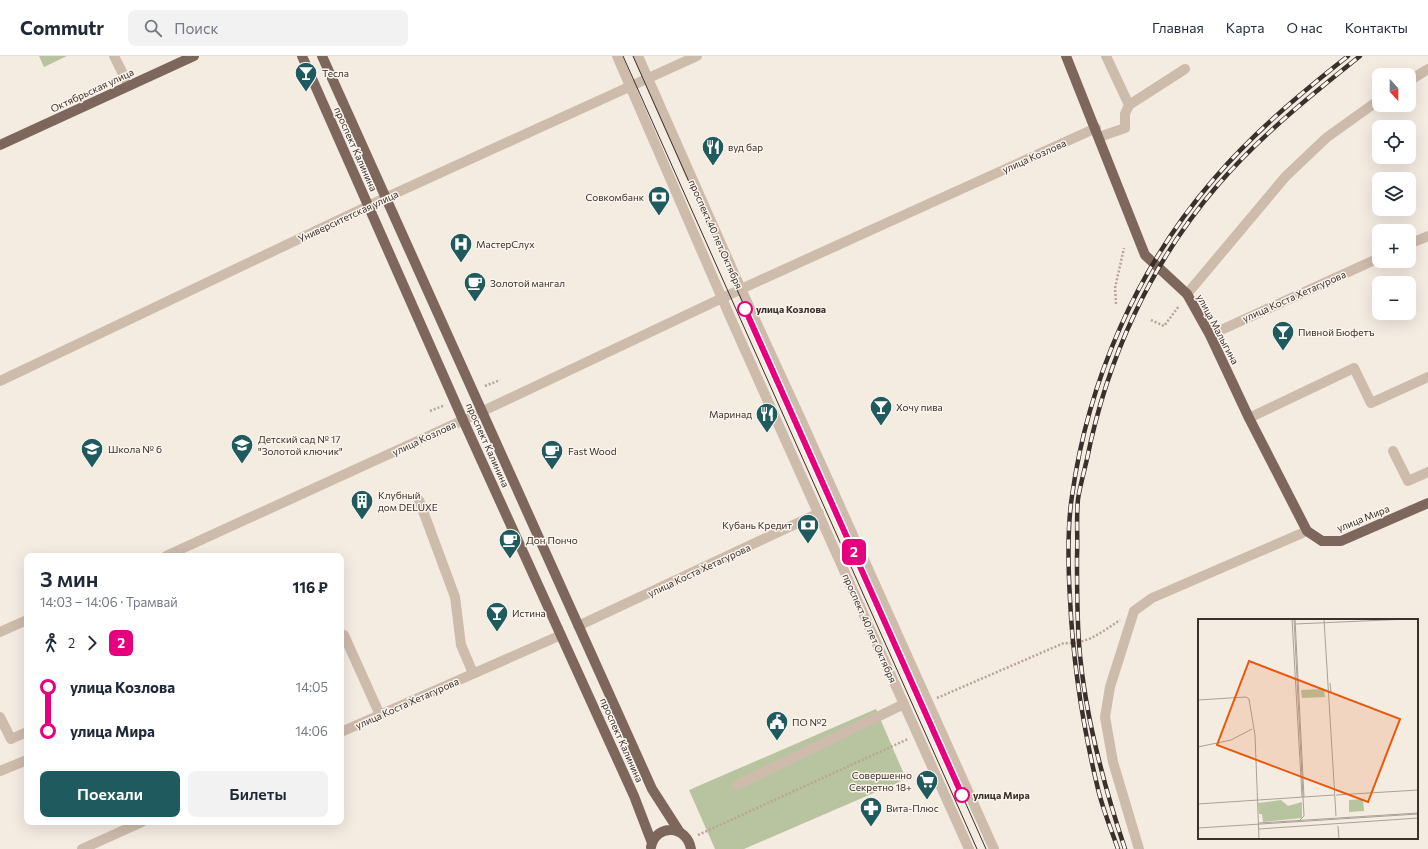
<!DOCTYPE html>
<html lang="ru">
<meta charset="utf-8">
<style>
body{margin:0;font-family:Commissioner,sans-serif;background:#f2f2f3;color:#1f2937;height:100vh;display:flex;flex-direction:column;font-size:15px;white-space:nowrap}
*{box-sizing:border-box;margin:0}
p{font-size:13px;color:#747a83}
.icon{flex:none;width:22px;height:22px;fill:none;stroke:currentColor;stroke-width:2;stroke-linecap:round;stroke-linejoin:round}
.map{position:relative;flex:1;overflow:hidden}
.details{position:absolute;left:24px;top:497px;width:320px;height:272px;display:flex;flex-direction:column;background:#fff;border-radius:8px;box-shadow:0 4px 16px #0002}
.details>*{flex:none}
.badge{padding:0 8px;border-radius:6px;font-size:14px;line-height:26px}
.needle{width:26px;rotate:159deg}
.controls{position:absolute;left:1372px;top:12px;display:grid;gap:8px}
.controls a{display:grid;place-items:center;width:44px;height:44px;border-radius:8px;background:#fff;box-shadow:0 4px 16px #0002;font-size:20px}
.map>.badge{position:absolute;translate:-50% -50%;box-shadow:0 0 0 2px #fff}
.legs{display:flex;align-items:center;gap:6px;height:44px;padding:0 16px;font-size:13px}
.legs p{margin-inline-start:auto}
.summary{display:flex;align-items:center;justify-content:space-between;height:68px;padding:0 16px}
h1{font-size:22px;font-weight:600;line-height:30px}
.action{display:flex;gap:8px;margin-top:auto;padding:8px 16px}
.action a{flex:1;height:46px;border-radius:8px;background:#1f5a5e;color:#fff;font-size:16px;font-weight:600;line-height:46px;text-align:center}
.action a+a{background:#f2f2f3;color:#1f2937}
ul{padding:0 16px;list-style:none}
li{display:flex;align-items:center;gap:14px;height:44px;font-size:15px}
li i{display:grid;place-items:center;width:6px;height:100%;margin:0 5px;background:currentColor}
li i::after{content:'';width:10px;height:10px;margin:-5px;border:3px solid;border-radius:50%;background:#fff}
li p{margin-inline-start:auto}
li:first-child i{background:linear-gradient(#0000 50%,currentColor 0)}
li:last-child i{background:linear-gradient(currentColor 50%,#0000 0)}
header{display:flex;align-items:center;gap:24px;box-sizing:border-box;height:56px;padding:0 20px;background:#fff;border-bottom:1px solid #e0e1e3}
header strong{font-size:19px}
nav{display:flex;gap:22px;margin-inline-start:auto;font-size:14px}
.search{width:280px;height:36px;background:#f2f2f3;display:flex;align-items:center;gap:10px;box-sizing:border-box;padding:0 14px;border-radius:8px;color:#747a83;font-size:15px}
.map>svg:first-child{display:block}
.green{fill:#b8c4a0}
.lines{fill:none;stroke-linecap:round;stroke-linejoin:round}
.path{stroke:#b9a596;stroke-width:2.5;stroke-dasharray:2 2;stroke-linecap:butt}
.minor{stroke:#cdbbac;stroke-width:10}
.major{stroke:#7d675c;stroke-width:10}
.tram{stroke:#3b302b;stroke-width:1}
.rail-casing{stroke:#3b302b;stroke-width:4.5}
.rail{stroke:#fbf5ee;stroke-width:3;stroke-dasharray:9;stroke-linecap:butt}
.line-1-casing{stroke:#fff;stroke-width:9}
.line-1{stroke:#e6007e;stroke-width:6}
.stop-1-dot{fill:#fff;stroke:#e6007e;stroke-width:2}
.labels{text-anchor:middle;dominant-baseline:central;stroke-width:3;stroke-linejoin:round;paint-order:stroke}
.poi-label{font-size:10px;fill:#3b302b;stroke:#fbf5ee;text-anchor:start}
.street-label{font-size:10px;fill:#3b302b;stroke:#fbf5ee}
.stop-label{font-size:10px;font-weight:bold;fill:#3b302b;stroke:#fbf5ee;text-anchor:start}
.inset-road{fill:none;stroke:#aaa098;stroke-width:1}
.view{fill:#e8590c;fill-opacity:0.15;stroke:#e8590c;stroke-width:2}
.inset-edge{fill:none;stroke:#3b302b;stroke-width:2}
</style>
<header>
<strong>Commutr</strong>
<div class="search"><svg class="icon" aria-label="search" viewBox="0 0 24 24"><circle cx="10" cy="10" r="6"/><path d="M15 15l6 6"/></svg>Поиск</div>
<nav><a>Главная</a><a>Карта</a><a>О нас</a><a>Контакты</a></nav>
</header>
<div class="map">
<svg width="1428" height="793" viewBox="0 0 1428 793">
<rect width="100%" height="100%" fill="#f4ebe1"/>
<path class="green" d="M39 0H67L44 11Z
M876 653 906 723 744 793H715L689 734Z"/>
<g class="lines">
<path class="path" d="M1116 248 1115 232 1124 192
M1151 264 1164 270 1179 250
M485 330 500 324
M430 355 445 349
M937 642 1064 587C1086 589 1102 576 1120 564
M698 779 908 683"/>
<path class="minor" d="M114 0 129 30
M617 0 731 263 969 793
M638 0 741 233 799 359 994 793
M1409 25 1428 13
M1129 49 1185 13
M1099 81 1125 72V58L1129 49 1106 0
M1409 188 1428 180
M1187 238 1286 120 1326 82 1379 44
M1210 279 1379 202
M0 325 385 142 697 0
M1249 362 1354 312 1371 347 1428 321
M1393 395 1408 425 1428 416
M419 444 455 541 461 589 473 617
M166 500 481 356 752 228 1096 72
M578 570 819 457
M0 576 27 564
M344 579 380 659
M0 661 11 683 27 676
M341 676 561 579
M0 715 27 704
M737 729 904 648
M82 793 142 766
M1139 793 1113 706 1105 661 1110 631 1134 555 1152 542 1307 475"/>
<path class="major" d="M302 0 463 364 634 740 652 787
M322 0 652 733 679 775
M1066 0 1145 199 1187 238 1210 279 1249 362 1307 475 1322 485H1341L1428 447
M0 89 194 0
M651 791C656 767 687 769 691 793"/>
<path class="tram" d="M623 0 977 793
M633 0 986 793"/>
<g class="rail-casing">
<path id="rail" d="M1118 793C1111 773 1103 754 1098 733 1083 671 1073 607 1070 543 1068 509 1067 473 1072 440 1088 325 1137 212 1213 124 1253 77 1300 38 1348 0
M1125 793C1103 727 1084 656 1079 587 1077 559 1077 530 1077 501 1078 482 1076 462 1078 443 1080 430 1084 416 1087 403 1107 303 1150 208 1217 130 1259 81 1310 40 1360 0"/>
</g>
<use href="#rail" class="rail"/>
</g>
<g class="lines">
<g class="line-1-casing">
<path id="line-1" d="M745 253 962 739"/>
</g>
<use href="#line-1" class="line-1"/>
</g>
<defs>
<g id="bar-pin" transform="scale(1.15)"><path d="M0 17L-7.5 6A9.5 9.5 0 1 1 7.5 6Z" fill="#1f5a5e" stroke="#fbf5ee"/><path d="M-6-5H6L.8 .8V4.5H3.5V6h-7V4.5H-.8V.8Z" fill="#fff"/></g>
<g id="restaurant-pin" transform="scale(1.15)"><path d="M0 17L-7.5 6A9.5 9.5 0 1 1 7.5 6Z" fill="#1f5a5e" stroke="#fbf5ee"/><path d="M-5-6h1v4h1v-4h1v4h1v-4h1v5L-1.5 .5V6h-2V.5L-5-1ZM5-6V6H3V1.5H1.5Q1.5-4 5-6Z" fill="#fff"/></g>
<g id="bank-pin" transform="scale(1.15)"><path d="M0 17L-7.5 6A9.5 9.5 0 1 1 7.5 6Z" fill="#1f5a5e" stroke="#fbf5ee"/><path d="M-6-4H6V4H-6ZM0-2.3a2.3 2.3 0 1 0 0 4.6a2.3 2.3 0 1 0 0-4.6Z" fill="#fff"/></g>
<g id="hospital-pin" transform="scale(1.15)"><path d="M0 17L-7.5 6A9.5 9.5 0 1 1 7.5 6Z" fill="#1f5a5e" stroke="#fbf5ee"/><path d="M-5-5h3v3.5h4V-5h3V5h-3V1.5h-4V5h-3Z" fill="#fff"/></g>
<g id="cafe-pin" transform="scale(1.15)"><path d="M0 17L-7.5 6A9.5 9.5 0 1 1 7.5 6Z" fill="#1f5a5e" stroke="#fbf5ee"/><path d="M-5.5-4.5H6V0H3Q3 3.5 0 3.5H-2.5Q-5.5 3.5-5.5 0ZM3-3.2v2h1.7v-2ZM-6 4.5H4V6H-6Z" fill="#fff"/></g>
<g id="school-pin" transform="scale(1.15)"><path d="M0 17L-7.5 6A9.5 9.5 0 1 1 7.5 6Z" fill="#1f5a5e" stroke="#fbf5ee"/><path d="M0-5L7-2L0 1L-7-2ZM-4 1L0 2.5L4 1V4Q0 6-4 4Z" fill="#fff"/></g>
<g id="building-pin" transform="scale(1.15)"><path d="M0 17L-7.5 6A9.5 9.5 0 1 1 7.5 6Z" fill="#1f5a5e" stroke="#fbf5ee"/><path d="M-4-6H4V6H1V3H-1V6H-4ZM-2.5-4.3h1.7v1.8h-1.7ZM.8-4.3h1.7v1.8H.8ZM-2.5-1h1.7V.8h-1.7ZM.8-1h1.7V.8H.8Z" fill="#fff"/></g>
<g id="civic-pin" transform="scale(1.15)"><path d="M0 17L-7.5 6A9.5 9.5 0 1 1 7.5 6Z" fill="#1f5a5e" stroke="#fbf5ee"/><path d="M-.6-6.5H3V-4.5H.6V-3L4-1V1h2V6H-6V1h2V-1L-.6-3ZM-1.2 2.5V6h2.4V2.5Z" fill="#fff"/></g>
<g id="supermarket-pin" transform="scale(1.15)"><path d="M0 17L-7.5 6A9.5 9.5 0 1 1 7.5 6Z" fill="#1f5a5e" stroke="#fbf5ee"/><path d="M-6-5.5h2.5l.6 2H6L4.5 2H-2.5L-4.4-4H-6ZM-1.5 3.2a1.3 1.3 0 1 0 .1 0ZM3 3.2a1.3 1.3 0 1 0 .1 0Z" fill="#fff"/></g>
<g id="pharmacy-pin" transform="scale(1.15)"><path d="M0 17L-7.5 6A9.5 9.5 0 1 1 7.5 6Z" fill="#1f5a5e" stroke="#fbf5ee"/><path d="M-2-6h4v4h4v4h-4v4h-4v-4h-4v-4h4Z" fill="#fff"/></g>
</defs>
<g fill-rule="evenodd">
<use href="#bar-pin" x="306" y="17"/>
<use href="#restaurant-pin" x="713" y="91"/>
<use href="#bank-pin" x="659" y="141"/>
<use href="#hospital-pin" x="461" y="188"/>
<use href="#cafe-pin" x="475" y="227"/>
<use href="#bar-pin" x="1283" y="276"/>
<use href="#bar-pin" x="881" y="351"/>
<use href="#restaurant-pin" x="767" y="358"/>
<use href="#school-pin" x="242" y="389"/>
<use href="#school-pin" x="92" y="393"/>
<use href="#cafe-pin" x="552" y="395"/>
<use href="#building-pin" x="362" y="445"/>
<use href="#bank-pin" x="808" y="469"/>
<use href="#cafe-pin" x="510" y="484"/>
<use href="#bar-pin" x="497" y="557"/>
<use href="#civic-pin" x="777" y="666"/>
<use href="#supermarket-pin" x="927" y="725"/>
<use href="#pharmacy-pin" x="871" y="752"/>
</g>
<g class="stop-1-dot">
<circle cx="745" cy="253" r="7"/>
<circle cx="962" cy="739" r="7"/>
</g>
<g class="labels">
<g class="poi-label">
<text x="322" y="17">Тесла</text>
<text x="728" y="91">вуд бар</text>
<text x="644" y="141" text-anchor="end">Совкомбанк</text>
<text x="476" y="188">МастерСлух</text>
<text x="490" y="227">Золотой мангал</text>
<text x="1298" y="276">Пивной Бюфетъ</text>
<text x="896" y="351">Хочу пива</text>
<text x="752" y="358" text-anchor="end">Маринад</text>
<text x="258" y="383">Детский сад № 17<tspan x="258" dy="12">"Золотой ключик"</tspan></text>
<text x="108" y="393">Школа № 6</text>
<text x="568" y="395">Fast Wood</text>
<text x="378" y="439">Клубный<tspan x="378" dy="12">дом DELUXE</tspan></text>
<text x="792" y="469" text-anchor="end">Кубань Кредит</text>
<text x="526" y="484">Дон Пончо</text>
<text x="512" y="557">Истина</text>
<text x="792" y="666">ПО №2</text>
<text x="912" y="719" text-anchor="end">Совершенно<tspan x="912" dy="12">Секретно 18+</tspan></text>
<text x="886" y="752">Вита-Плюс</text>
</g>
<g class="street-label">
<text transform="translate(92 34) rotate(-25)">Октябрьская улица</text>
<text transform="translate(356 93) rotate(66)">проспект Калинина</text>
<text transform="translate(1034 100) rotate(-24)">улица Козлова</text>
<text transform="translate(348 160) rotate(-25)">Университетская улица</text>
<text transform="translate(716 178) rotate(66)">проспект 40 лет Октября</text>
<text transform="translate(1294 240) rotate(-24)">улица Коста Хетагурова</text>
<text transform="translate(1218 273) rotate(62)">улица Малыгина</text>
<text transform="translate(424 382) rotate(-25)">улица Козлова</text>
<text transform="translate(488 389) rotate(66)">проспект Калинина</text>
<text transform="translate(1363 462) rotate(-22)">улица Мира</text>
<text transform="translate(699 514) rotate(-25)">улица Коста Хетагурова</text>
<text transform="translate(870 572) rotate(66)">проспект 40 лет Октября</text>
<text transform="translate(407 647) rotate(-24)">улица Коста Хетагурова</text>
<text transform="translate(622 684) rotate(66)">проспект Калинина</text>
</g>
<g class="stop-label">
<text x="756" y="253">улица Козлова</text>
<text x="973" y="739">улица Мира</text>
</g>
</g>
<g transform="translate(1198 563)">
<rect width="220" height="220" fill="#f4ebe1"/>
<path d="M126 70 127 78 104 79 103 71ZM165 180 166 192 151 193V181ZM83 181 90 187 104 183V199L65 203 64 195H61L60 184Z" fill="#b8c4a0"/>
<path class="inset-road" d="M94 0 104 178M96 0 106 197 100 203M97 0 106 178M126 0 138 197M97 5 211 0M130 74 133 73 132 64M0 81 48 78 51 80 57 116 61 220M0 128 33 121 54 110M138 176 220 171M0 185 136 176M61 204 220 194M140 207 141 220M0 209 220 195M61 210 220 199"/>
<path class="view" d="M51 42 202 100 170 183 19 126Z"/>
<rect width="220" height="220" class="inset-edge"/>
</g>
</svg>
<div class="controls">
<a><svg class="needle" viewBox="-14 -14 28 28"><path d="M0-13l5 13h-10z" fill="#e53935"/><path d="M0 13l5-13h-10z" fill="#747a83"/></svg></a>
<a><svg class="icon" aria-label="locate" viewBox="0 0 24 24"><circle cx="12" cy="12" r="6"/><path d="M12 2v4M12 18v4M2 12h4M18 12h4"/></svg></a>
<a><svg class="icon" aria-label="layers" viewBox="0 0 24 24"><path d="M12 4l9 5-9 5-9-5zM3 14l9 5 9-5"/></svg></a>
<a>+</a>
<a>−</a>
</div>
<b class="badge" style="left:854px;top:496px;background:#e6007e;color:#fff">2</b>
<section class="details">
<div class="summary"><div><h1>3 мин</h1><p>14:03 – 14:06 · Трамвай</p></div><b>116 ₽</b></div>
<div class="legs"><svg class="icon" aria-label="walk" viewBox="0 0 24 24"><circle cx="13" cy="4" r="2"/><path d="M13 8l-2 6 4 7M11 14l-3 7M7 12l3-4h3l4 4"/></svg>2<svg class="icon" aria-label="forward" viewBox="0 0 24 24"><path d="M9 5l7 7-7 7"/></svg><b class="badge" style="background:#e6007e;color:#fff">2</b></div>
<ul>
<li><i style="color:#e6007e"></i><b>улица Козлова</b><p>14:05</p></li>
<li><i style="color:#e6007e"></i><b>улица Мира</b><p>14:06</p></li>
</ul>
<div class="action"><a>Поехали</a><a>Билеты</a></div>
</section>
</div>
